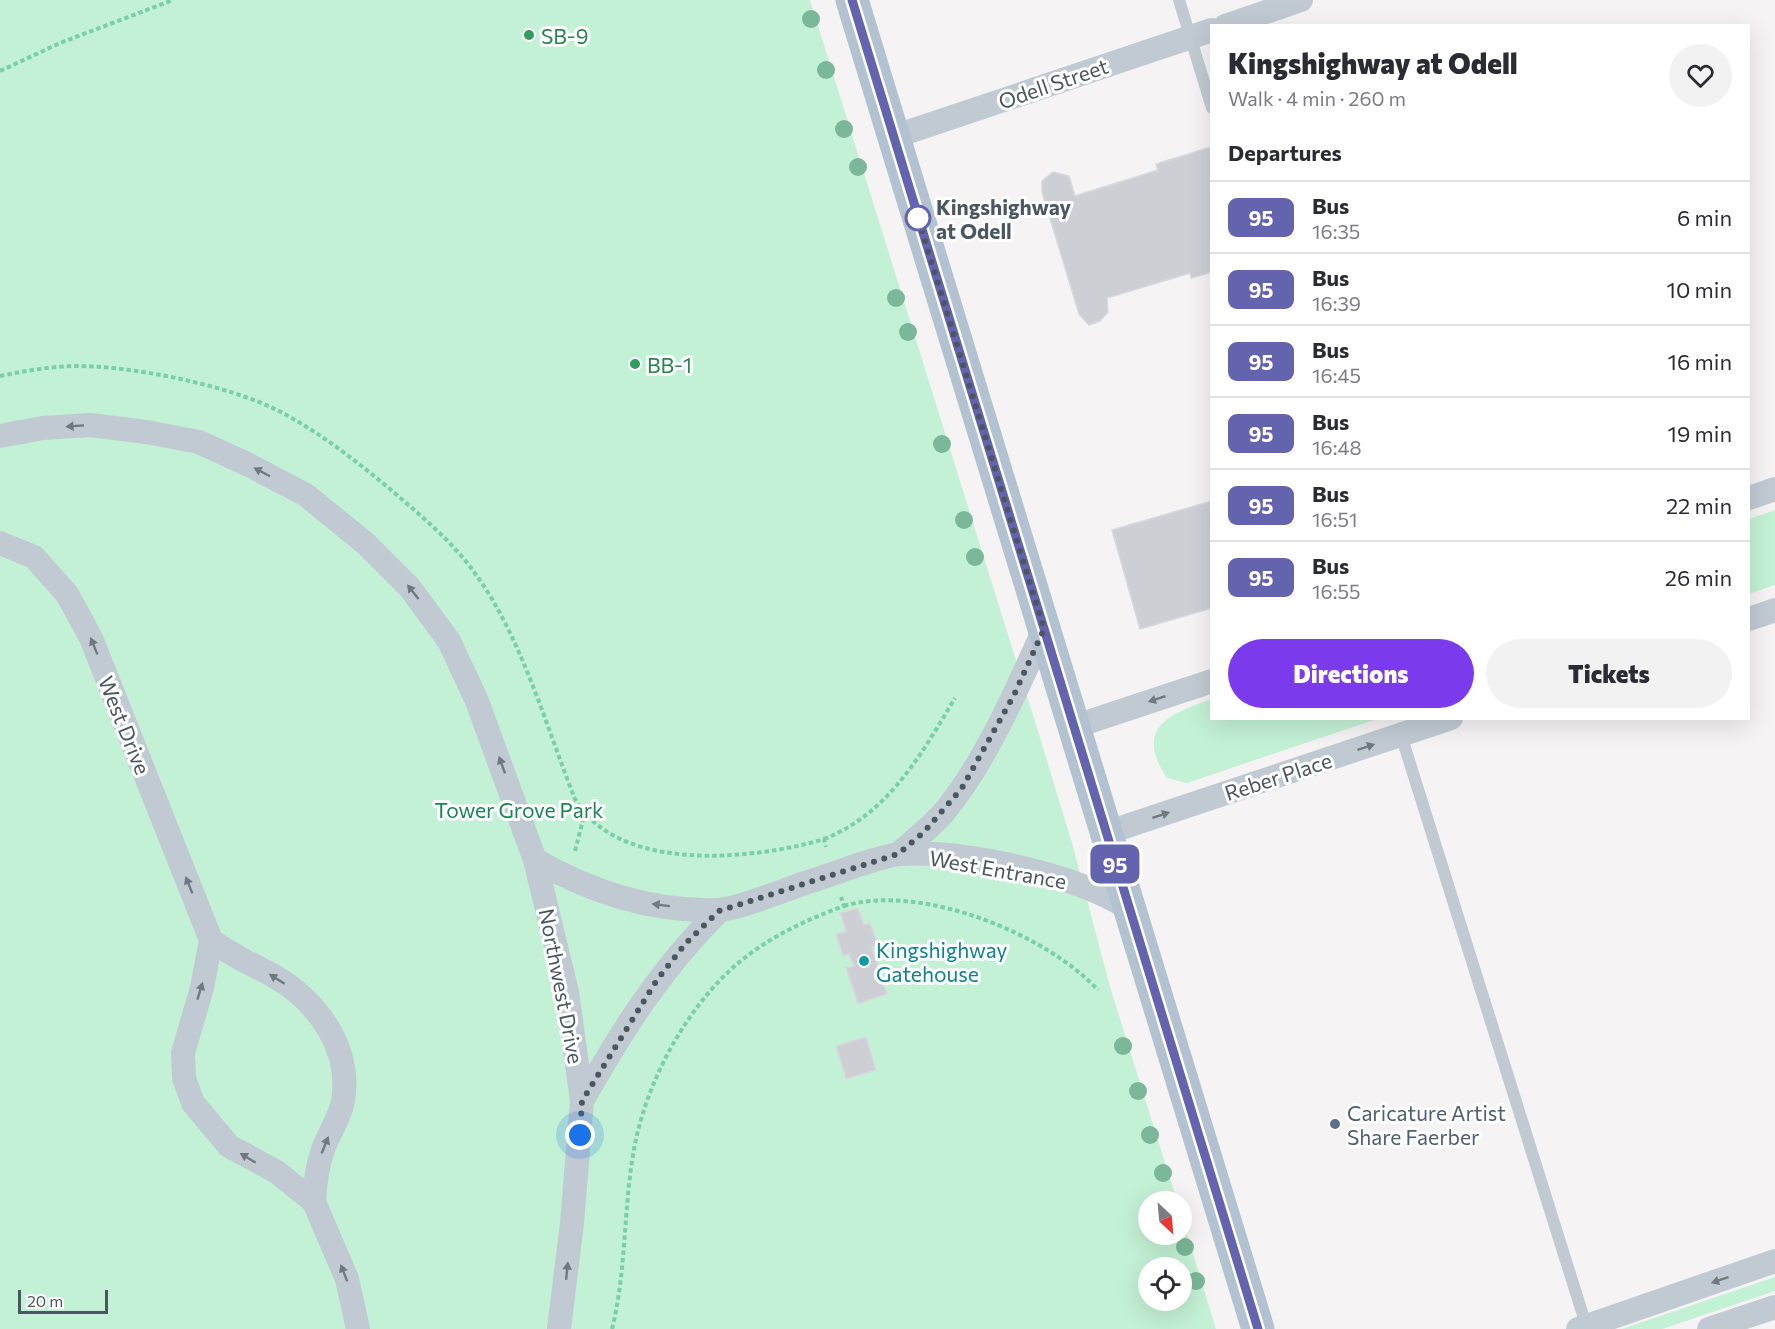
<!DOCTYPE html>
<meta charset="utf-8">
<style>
body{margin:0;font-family:Commissioner,sans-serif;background:#f2f2f3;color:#2b2b33;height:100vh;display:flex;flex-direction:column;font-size:22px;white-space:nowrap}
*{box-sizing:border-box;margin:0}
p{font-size:20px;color:#7c7c81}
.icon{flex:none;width:33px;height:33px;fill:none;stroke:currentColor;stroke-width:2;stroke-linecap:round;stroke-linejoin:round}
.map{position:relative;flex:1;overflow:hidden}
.side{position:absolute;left:1210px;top:24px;width:540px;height:696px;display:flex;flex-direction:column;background:#fff;border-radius:0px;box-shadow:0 6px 24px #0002}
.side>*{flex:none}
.badge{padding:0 12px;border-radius:9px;font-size:21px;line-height:39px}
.needle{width:39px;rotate:154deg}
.fabs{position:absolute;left:1138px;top:1191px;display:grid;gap:12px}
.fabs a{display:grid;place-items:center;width:54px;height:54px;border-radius:50%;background:#fff;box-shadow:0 6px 24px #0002;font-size:30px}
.scale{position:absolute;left:18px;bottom:15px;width:90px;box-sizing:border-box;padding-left:6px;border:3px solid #4a5661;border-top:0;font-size:16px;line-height:21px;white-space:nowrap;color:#4a5661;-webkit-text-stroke:4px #fff;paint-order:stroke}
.you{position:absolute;width:30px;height:30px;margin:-15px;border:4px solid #fff;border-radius:50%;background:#1a73e8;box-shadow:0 0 0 9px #1a73e833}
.map>.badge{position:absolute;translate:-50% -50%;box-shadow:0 0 0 3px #fff}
h2{padding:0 18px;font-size:22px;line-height:54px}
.round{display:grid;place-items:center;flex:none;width:63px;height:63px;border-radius:32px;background:#f2f2f3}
.overview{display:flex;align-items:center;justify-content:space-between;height:102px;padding:0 18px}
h1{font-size:28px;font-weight:800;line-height:45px}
.primary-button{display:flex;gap:12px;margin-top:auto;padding:12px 18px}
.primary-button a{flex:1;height:69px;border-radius:36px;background:#7c3aed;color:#fff;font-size:24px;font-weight:800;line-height:69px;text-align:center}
.primary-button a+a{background:#f2f2f3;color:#2b2b33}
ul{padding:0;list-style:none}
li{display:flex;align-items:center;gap:18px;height:72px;padding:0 18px;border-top:2px solid #e1e1e2}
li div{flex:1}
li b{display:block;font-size:22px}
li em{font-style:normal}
li .badge{min-width:66px;font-weight:700;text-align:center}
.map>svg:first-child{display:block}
.green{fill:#c3f1d5;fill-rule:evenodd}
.building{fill:#cdcfd5;stroke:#d7d9de;stroke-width:1.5}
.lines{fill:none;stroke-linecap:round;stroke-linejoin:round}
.path{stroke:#7ad0a6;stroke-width:4;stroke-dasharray:4.5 3;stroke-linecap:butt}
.service{stroke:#c1cad2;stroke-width:12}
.minor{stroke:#c1cad2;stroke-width:24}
.primary{stroke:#b3c2d1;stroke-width:33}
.tree{fill:#7bb799}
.oneway{fill:#6e7983}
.line-casing{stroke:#fff;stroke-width:14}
.line{stroke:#6364ad;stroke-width:9}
.walk{stroke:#4a5661;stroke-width:6;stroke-dasharray:0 10.8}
.leisure-dot{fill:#2e9e5b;stroke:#fff;stroke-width:2}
.stop-dot{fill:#fff;stroke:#6364ad;stroke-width:3}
.culture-dot{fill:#0f9aa8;stroke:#fff;stroke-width:2}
.service-dot{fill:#5c6f8a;stroke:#fff;stroke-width:2}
.labels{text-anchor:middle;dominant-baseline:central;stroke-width:6;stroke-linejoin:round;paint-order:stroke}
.leisure-label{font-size:21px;fill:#27864d;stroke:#fff;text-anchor:start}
.street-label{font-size:21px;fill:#4a5661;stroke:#fff}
.stop-label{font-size:21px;font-weight:bold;fill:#4a5661;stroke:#fff;text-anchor:start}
.park-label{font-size:21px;fill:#17864f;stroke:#fff}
.culture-label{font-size:21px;fill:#0d838f;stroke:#fff;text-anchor:start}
.service-label{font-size:21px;fill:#4e5e75;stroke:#fff;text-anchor:start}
</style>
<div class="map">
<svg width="1775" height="1329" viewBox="0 0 1775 1329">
<rect width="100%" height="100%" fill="#f5f3f3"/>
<path class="green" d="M0 0H810L1037 728 1072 843 1110 987 1177 1201 1149 1202V1234H1182V1218L1216 1329H0ZM1149 1268H1182V1300H1149Z
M1775 510V585L1749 594V519Z
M1212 699V718L1377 719 1187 783 1167 778C1134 728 1168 714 1212 699Z
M1775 1277V1291L1662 1329H1622Z"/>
<path class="building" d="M1211 147 1212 272 1191 278 1190 273 1107 298 1108 312 1100 321 1089 325 1079 314 1042 192V181L1053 172 1069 176 1075 196 1158 170 1156 164Z
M1212 501V608L1140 629 1112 530Z
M858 908 864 925 870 923 878 945 872 947 887 994 858 1004 846 968 854 966 849 954 843 956 836 934 846 931 840 913Z
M866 1037 876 1070 846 1079 836 1046Z"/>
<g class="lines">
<path class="path" d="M0 71 60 43 173 0
M0 376C24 371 48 367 72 366 129 365 228 385 279 411 319 432 355 460 390 489 420 515 451 540 474 572 521 635 546 726 575 799 618 874 754 860 824 839L826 847
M824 839C888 814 921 755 955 698
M575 851 584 816
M844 906C920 883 1045 933 1098 990
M612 1329C627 1269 623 1205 635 1144 649 1074 693 995 751 953 780 932 811 918 844 906L841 897"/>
<path class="service" d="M1179 0 1212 108
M1401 735 1587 1328"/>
<path class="minor" d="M1225 26 1301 0
M893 137 1212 30
M0 436 43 428 90 425 146 432 199 442 249 465 306 495 365 543 410 588 449 641 477 701 535 860 567 992 582 1101 572 1223 559 1329
M1749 498 1775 489
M0 543 34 557 67 594 91 638 211 940 202 988 183 1053 184 1078 193 1103 229 1146 277 1172 314 1202 347 1279 358 1329
M1749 619 1775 610
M1073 727 1212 681
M1106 833 1451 718
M898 854C914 841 931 827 945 811 986 761 1018 687 1044 629
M535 860C591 892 651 912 717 910 737 910 786 889 808 882 832 875 878 856 900 854 964 850 1074 874 1128 908
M211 940C230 955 252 964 274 976 317 1001 352 1048 343 1101 340 1117 330 1132 324 1147 317 1165 315 1183 314 1202
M582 1101C623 1029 660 970 719 911
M1578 1329 1775 1261
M1709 1329 1775 1307"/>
<path class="primary" d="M852 0 1258 1329"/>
</g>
<g class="tree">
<circle cx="811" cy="19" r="9"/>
<circle cx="826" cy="70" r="9"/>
<circle cx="844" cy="129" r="9"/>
<circle cx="858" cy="167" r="9"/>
<circle cx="896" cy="298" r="9"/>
<circle cx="908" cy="332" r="9"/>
<circle cx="942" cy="444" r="9"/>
<circle cx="964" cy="520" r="9"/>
<circle cx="975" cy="557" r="9"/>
<circle cx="1123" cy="1046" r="9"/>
<circle cx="1138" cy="1091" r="9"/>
<circle cx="1150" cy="1135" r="9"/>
<circle cx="1163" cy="1173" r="9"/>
<circle cx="1185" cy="1247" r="9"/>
<circle cx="1196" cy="1281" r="9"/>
</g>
<defs><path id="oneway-solid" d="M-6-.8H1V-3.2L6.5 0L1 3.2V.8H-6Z" transform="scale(1.5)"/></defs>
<g class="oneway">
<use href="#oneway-solid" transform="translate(75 426) rotate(176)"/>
<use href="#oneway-solid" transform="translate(262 472) rotate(-152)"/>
<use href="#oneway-solid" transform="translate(413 592) rotate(-128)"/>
<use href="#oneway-solid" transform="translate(94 646) rotate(-112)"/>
<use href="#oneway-solid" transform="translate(1157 699) rotate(162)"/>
<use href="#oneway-solid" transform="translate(1366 747) rotate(-18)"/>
<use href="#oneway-solid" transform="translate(502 765) rotate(-110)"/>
<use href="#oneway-solid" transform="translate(1161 815) rotate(-18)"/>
<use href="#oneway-solid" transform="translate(189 885) rotate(-112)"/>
<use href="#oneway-solid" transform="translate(661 905) rotate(-173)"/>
<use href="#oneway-solid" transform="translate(277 979) rotate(-148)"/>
<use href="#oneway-solid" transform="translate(200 991) rotate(-73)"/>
<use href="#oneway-solid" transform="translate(325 1145) rotate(-68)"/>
<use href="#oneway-solid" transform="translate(248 1158) rotate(-149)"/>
<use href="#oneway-solid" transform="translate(567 1271) rotate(-84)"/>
<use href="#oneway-solid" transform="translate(344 1273) rotate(-111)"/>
<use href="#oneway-solid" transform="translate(1720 1280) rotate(161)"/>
</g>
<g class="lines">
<g class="line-casing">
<path id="line" d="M852 0 1258 1329"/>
</g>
<use href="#line" class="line"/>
<path class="walk" d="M580 1135 582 1101 657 980 686 943 719 911 898 854 924 832 962 788 1014 695 1044 629 918 218"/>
</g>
<g class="leisure-dot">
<circle cx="529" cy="35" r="6"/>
<circle cx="635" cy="364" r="6"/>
</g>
<circle class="stop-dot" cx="918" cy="218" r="12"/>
<circle class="culture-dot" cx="864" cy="961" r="6"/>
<circle class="service-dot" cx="1335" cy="1124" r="6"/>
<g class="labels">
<g class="leisure-label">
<text x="541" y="35">SB-9</text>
<text x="647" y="364">BB-1</text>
</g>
<g class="street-label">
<text transform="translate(1053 83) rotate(-19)">Odell Street</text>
<text transform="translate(125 725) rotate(68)">West Drive</text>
<text transform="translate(1278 776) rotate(-18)">Reber Place</text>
<text transform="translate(998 869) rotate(10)">West Entrance</text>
<text transform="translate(562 986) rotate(79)">Northwest Drive</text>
</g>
<g class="stop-label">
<text x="936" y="206">Kingshighway<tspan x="936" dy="24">at Odell</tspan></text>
</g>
<g class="park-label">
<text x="519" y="809">Tower Grove Park</text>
</g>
<g class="culture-label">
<text x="876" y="949">Kingshighway<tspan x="876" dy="24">Gatehouse</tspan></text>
</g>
<g class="service-label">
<text x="1347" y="1112">Caricature Artist<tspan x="1347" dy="24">Share Faerber</tspan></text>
</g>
</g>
</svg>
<div class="fabs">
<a><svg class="needle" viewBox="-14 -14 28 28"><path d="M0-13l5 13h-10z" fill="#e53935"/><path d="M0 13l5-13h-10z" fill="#7c7c81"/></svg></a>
<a><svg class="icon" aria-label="locate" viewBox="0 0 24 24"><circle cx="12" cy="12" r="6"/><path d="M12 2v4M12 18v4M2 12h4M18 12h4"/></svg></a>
</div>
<div class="scale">20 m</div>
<div class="you" style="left:580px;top:1135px"></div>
<b class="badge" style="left:1115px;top:864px;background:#6364ad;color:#fff">95</b>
<section class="side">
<div class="overview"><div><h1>Kingshighway at Odell</h1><p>Walk · 4 min · 260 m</p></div><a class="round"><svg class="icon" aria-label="heart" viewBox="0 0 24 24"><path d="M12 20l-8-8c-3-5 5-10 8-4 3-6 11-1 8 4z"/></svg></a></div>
<h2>Departures</h2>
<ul>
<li><span class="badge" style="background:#6364ad;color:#fff">95</span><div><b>Bus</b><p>16:35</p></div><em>6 min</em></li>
<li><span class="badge" style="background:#6364ad;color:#fff">95</span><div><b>Bus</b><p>16:39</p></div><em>10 min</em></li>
<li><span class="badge" style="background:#6364ad;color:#fff">95</span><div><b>Bus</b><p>16:45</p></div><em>16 min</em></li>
<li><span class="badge" style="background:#6364ad;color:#fff">95</span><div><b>Bus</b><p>16:48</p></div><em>19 min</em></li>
<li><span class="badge" style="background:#6364ad;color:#fff">95</span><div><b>Bus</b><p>16:51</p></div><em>22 min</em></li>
<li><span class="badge" style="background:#6364ad;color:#fff">95</span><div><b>Bus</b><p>16:55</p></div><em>26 min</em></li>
</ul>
<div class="primary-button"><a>Directions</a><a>Tickets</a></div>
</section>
</div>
